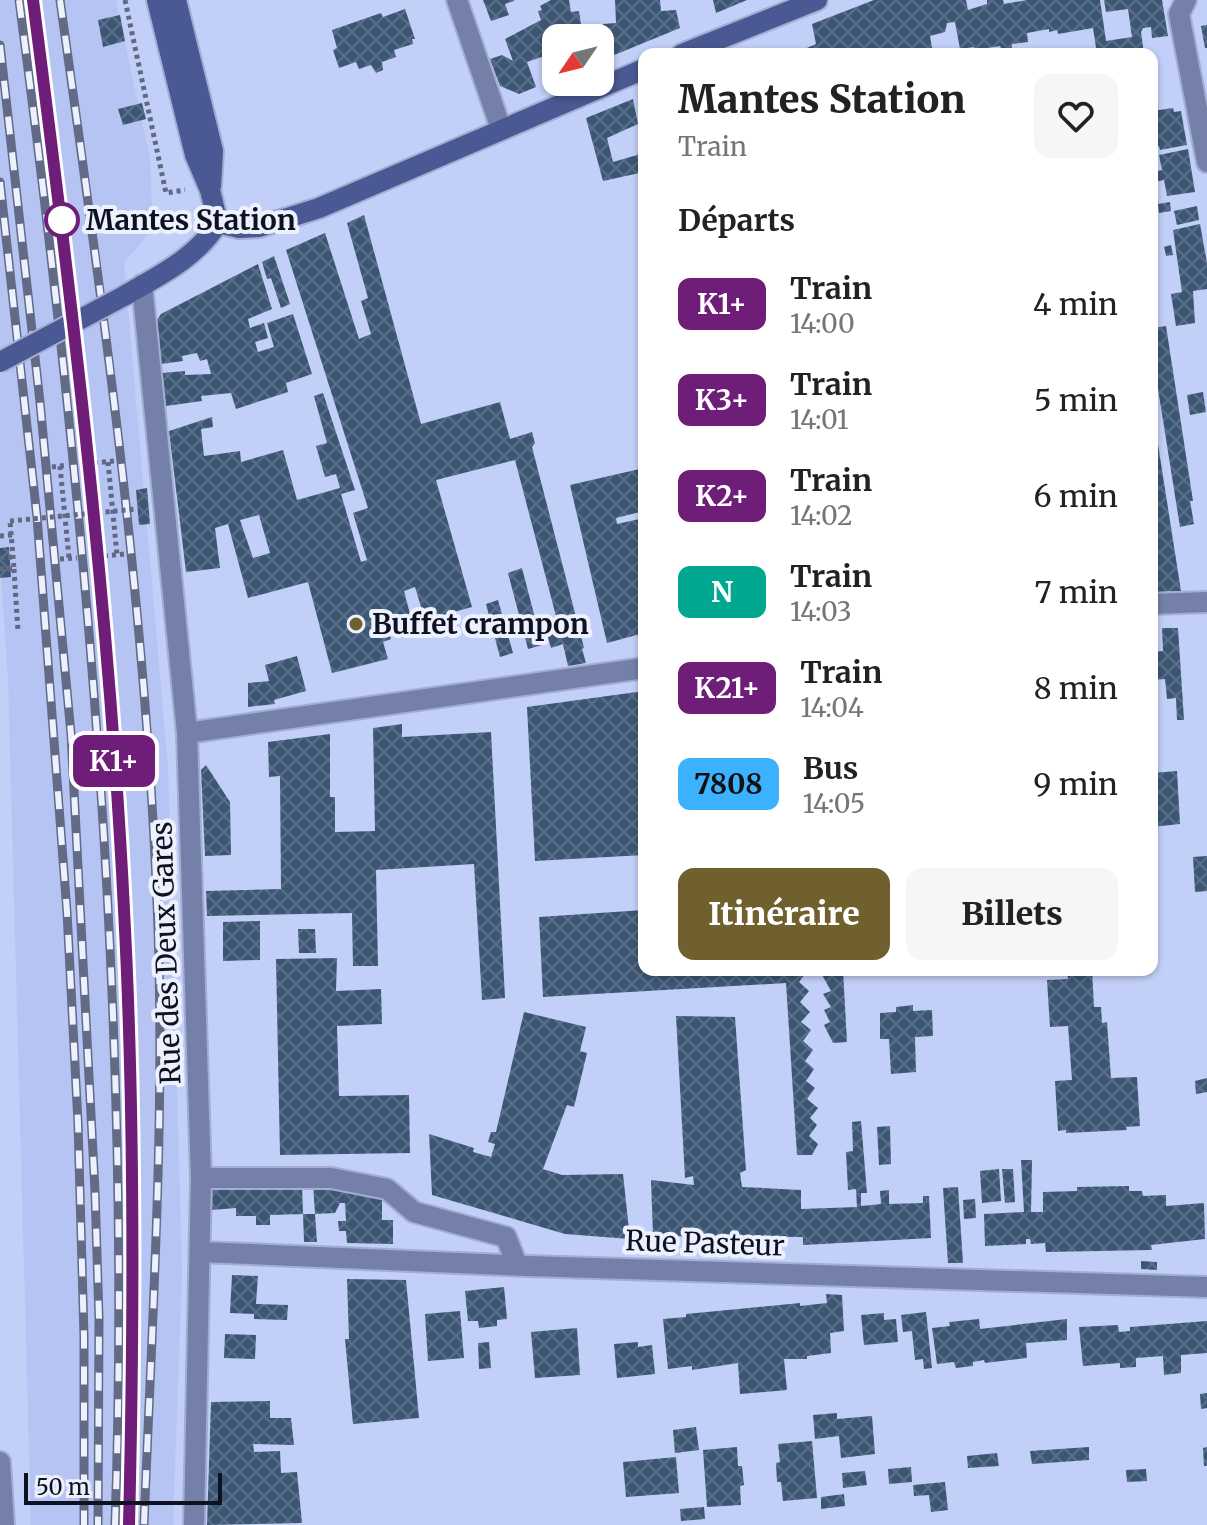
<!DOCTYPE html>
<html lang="fr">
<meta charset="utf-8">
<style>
body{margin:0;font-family:Merriweather,serif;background:#f6f6f6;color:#222;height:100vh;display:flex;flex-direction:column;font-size:30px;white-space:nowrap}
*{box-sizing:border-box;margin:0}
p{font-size:26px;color:#767676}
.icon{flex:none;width:44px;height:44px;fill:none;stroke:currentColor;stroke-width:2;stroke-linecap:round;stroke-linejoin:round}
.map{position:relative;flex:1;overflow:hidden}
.panel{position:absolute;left:638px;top:48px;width:520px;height:928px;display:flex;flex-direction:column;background:#fff;border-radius:16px;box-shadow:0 2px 6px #0004}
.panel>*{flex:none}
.badge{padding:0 16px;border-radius:12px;font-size:28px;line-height:52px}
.needle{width:52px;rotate:235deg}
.tools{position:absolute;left:542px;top:24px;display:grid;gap:16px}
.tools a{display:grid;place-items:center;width:72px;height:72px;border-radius:16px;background:#fff;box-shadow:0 2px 6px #0004;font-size:40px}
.scale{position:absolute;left:24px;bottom:20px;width:198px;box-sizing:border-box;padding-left:8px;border:4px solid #0e1220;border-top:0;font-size:22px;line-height:28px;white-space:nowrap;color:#0e1220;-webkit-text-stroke:6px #edf1fe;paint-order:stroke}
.map>.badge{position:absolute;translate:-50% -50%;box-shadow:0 0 0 4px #fff}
h2{padding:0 40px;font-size:30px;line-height:72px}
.round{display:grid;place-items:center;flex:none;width:84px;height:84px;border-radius:16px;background:#f6f6f6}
.summary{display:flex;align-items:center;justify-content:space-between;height:136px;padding:0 40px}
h1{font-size:38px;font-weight:800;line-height:60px}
.action{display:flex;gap:16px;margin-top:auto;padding:16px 40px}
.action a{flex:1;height:92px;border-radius:16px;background:#70602d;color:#fff;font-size:32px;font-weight:800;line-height:92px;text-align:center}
.action a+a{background:#f6f6f6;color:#222}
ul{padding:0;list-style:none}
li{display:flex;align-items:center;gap:24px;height:96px;padding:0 40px}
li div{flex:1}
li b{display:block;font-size:30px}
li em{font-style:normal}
li .badge{min-width:88px;font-weight:700;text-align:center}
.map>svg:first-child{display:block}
.built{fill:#b6c4f4}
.building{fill:url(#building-cross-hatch);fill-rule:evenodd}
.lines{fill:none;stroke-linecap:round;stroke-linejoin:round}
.minor-casing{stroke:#a2add1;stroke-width:24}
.secondary-casing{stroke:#a2add1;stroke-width:24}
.path{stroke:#606882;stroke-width:5;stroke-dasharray:4 4;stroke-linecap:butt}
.minor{stroke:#7480a9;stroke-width:20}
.secondary{stroke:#4a5893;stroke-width:20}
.rail-casing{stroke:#626a85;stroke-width:9}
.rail{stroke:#edf1fe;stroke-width:6;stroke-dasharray:18;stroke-linecap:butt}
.secondary-bridge-casing{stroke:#a2add1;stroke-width:24;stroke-linecap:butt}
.path-bridge{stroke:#606882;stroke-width:5;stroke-dasharray:4 4;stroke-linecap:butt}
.secondary-bridge{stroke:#4a5893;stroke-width:20}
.line-casing{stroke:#fff;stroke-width:18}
.line{stroke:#6e1e78;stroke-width:12}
.stop-dot{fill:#fff;stroke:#6e1e78;stroke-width:4}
.poi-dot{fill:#70602d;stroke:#edf1fe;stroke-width:3}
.labels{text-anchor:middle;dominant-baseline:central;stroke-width:8;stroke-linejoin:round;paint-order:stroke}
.stop-label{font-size:28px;font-weight:bold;fill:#0e1220;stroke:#edf1fe;text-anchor:start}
.poi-label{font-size:28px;font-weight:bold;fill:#0e1220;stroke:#edf1fe;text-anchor:start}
.street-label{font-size:28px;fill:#0e1220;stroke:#edf1fe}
</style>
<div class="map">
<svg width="1207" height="1525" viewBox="0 0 1207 1525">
<defs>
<pattern id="building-cross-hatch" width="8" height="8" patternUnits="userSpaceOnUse" patternTransform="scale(2)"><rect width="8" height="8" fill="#3c5775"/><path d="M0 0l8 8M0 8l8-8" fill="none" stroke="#5b6f87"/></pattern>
</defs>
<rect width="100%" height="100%" fill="#c2cff8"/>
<path class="built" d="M0 0H116L150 159 153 228 124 263 168 767 182 1272 173 1525H31L8 679 0 563Z"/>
<path class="building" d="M483 0H514V1L505 4 509 15 491 21Z
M551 0H569L571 12 579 11 583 38H556L555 32 547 36 553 53 527 62 536 87 519 94 500 86 490 59 502 55 513 61 505 39 541 20 538 11 542 10 540 6Z
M615 0H660L661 11 676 10 680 28 607 58 603 24 616 23Z
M713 0H747L716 13Z
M874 0H966L968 10 987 4V0H1003L1004 4 1027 0H1100L1106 41 1132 37 1128 9 1106 12 1104 0H1162L1168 36 1152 38 1151 27 1143 28 1141 32 1144 54H1135L1134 48 1097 54 1093 28 1058 34 1057 30 1049 32V29L1027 33 1028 42 1012 44 1011 54H1004L1000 46 974 50V47L960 49 955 22 947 23 945 32 930 36 933 54H793L816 44 812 24Z
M405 9 415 39H412L413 44 394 50 396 57 382 62 383 70 376 73 371 65 359 69 356 62 339 68 333 50 337 48 332 30 381 13 383 17Z
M120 15 125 41 103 47 98 20Z
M1207 25V48H1205L1201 26Z
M633 99 638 124 607 138 613 162 644 153V172L603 181 586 118Z
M142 103 146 119 123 125 118 109Z
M1173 108 1174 112 1181 111 1187 145 1160 150 1159 146 1152 148V111Z
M1188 149 1195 192 1167 196 1164 180 1154 182 1153 177V172L1162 170 1159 155Z
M1170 202 1171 211 1159 213 1158 204Z
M1197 206 1199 220 1177 225 1174 211Z
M364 215 421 424 500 402 510 439 532 432 535 443 532 447 584 648 582 649 586 663 568 666 563 644 551 648 543 620 556 616 515 460 436 480 472 607 425 620 415 587 404 591 415 633 401 638 399 628 388 632 391 639 383 642 388 659 332 673 308 582 248 598 228 524 215 528 220 568 186 572 169 431 212 417 213 427 201 429 204 456 240 451 241 462 283 450 297 500 340 488 336 474 325 477 316 446 327 443 314 396 323 393 355 490 341 494 361 562 367 560 353 513 368 508 286 250 325 233 359 339 371 334 361 301 368 298 347 223ZM259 515 270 553 253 558 240 520Z
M1200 224 1207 263V289L1193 291 1195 323 1176 326 1171 294 1182 292 1173 230Z
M1171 245 1173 255 1166 256 1164 247Z
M274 256 290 304 281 308 271 278 267 279 262 262Z
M258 264 272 309 248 319 250 328 264 323 268 338 255 342 258 352 274 347 267 323 293 314 312 374 286 383 288 392 236 409 231 393 201 396 202 401 166 406 162 373 185 371V375L211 374 207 359 200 361 197 353 182 356 183 361 161 364 155 323 161 314Z
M1166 326 1193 501H1190L1194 524 1180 527 1152 351V328Z
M1203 392 1206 412 1190 415 1187 395Z
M1152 419H1154L1181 591 1152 592Z
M644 468V511L616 518 617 524 644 518V633L607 643 570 485Z
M147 488 150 524 139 525 136 490Z
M9 547 11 577 0 578V548Z
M522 568 542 645 528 649 508 573Z
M498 600 513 653 500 657 486 604Z
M1162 628H1178L1184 720H1177L1176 698 1167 699 1165 679 1152 680V652L1163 651Z
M297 656 306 691 274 700 275 704 248 707V683L269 681 265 665Z
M644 691V855L535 861 527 707Z
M402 724V737L491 732 505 998 482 1000 474 864 376 870 378 966H353L352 913 207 916 206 891 281 889 280 776 269 777 268 742 330 734V797H335V832L375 831 373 728Z
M206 765 230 802 231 855 205 856 201 770Z
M1177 771 1180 824 1152 827V773Z
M1207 856V891L1195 892 1193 857Z
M644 910V970H843L847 1042 833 1043 824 1025 830 1022 824 1010 831 1007 823 994 831 991 821 973 805 974 799 982 809 991 800 1002 810 1012 801 1022 811 1030 803 1041 813 1050 805 1061 814 1069 806 1081 815 1088 807 1099 818 1108 810 1118 817 1125 809 1136 818 1144 812 1155H797L786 983 543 997 539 917Z
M260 921V960L223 961V922Z
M298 929H315L316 953H299Z
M337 958 336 991 381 989 382 1024 337 1026 339 1096 409 1095 410 1153 280 1155 276 959Z
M1092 970 1094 1007H1101L1102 1023 1107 1022 1111 1078 1137 1077 1140 1126 1126 1127 1127 1130 1066 1133V1130L1058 1131 1055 1081 1072 1080 1068 1026 1050 1027 1047 980 1068 979 1067 971Z
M913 1005V1011L932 1010 933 1036 915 1037 916 1072 891 1074 889 1039H880V1013L896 1012V1007Z
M524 1012 586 1027 580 1051 587 1053 574 1107 567 1105 543 1169 562 1175 623 1174 630 1239 565 1234 432 1195 429 1134 474 1148 473 1152 491 1157 495 1144 488 1142 491 1132H496Z
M676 1016 735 1017 746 1170 740 1173 742 1187 801 1190V1209L857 1207 856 1189 848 1190 846 1152 853 1151 852 1122 861 1121 867 1193H861V1206L881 1204 880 1191 889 1190V1204L923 1203V1196H929L931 1238 803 1245V1237L653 1236 651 1180 694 1185 693 1176 685 1178Z
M1207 1078V1092L1196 1094 1195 1081Z
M890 1126 891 1164 879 1165 877 1127Z
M1021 1160H1032L1031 1212H1043V1192L1077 1191V1187L1129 1186V1191H1142L1143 1196 1166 1195V1206L1204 1203 1205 1239 1151 1245 1152 1250 1046 1252 1045 1243 1031 1244 1030 1239H1026V1244L985 1246 984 1214 1024 1212Z
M999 1169 1001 1201 982 1203 980 1171Z
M1002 1169H1013L1015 1202 1005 1203Z
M302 1184 303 1214 270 1215V1225H256V1216H236V1208L212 1210 211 1191 217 1186Z
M313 1184 382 1195V1220H393V1244L347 1243 346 1231H339L338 1221H346L345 1203H340L335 1213 315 1214Z
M958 1187 963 1263H948L943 1188Z
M975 1199 976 1218 964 1219 963 1200Z
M303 1214H315L317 1242H304Z
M1141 1261 1157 1262V1270L1141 1269Z
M232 1275 258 1276 256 1304 288 1305 287 1320 254 1319V1314L230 1313Z
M347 1279 406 1280 419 1418 353 1424 345 1339H349Z
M504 1287 507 1319 497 1320V1326L479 1328 478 1321H468L465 1291Z
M826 1294 842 1295 844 1331 830 1333 831 1353 807 1356V1359H784L787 1390 740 1394 738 1363 692 1370V1366L668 1369 663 1319 686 1317V1314L800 1303V1306L827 1303Z
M460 1311 464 1358 428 1361 425 1314Z
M926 1312 932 1368 924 1369 923 1359 915 1360 912 1331 903 1332 901 1315Z
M884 1313V1320L896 1319 898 1342 864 1345 861 1315Z
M979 1319 980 1329 1067 1319V1340L1026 1343 1027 1358 985 1363 984 1360 973 1362V1366L956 1368 954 1362 937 1364 932 1328 950 1326 949 1322Z
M1207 1321V1353L1181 1355V1373L1164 1375 1163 1356 1136 1358V1367L1120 1368V1363L1083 1366 1079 1327 1118 1325 1119 1332 1130 1331V1327Z
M577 1328 580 1375 535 1378 531 1332Z
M225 1334 256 1335 255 1359 224 1358Z
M489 1342 491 1368 479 1369 478 1343Z
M638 1342V1347L652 1345 655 1374 617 1378 614 1344Z
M1207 1393V1408L1201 1409 1200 1394Z
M270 1401V1418H291L294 1445 253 1444 254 1452 280 1451 281 1473 297 1472 302 1523 207 1525 211 1402Z
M837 1413V1419L872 1416 875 1454 841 1458 839 1436 815 1439 813 1415Z
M696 1427 699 1450 675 1453 673 1430Z
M812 1441 817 1498 783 1501 781 1482H777L776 1463 780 1462 778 1444Z
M737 1447 738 1466H742L744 1485 740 1486 741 1505 707 1507 703 1450Z
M1089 1447V1460L1032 1464 1030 1451Z
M1207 1447V1466H1204L1203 1448Z
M997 1453 999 1466 968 1468 967 1456Z
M676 1457 679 1493 626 1497 623 1462Z
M911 1467 912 1482 889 1484 888 1469Z
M1146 1469 1147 1481 1127 1482 1126 1470Z
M865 1471 867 1485 843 1488 842 1473Z
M945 1482 948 1510 931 1512 929 1495 914 1496 913 1485Z
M844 1494 845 1506 821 1509V1497Z
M704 1507 705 1519 681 1521 680 1509Z"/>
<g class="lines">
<g class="minor-casing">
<path id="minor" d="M457 0 501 129
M1186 0 1179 14 1207 162
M142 285 187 733 201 1178 194 1525
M1152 604 1207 602
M187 733 644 668
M201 1178H331L387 1189 414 1212 506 1237 517 1265
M201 1252 528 1266 1207 1287
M0 1462 4 1525"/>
</g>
<g class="secondary-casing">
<path id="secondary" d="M157 0 195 155 210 190 218 223
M176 0 213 151 211 186
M682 54 817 0
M218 223 239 228 259 227 319 208 644 69
M124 296C160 275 196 258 218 223"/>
</g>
<path class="path" d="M125 0 166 193 185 190
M108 462 117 555
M94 463 114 461
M60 466 69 558
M52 467 68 465
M0 536 12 535
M104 556 125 554
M0 558 13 557
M60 559 77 558
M0 569H14L10 521
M14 569 18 631"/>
<use href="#minor" class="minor"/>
<use href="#secondary" class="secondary"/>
<g class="rail-casing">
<path id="rail" d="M19 0C86 505 133 1015 115 1525
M33 0C71 303 109 605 124 910 134 1115 135 1320 129 1525
M60 0C102 298 145 601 157 902 166 1110 152 1318 144 1525
M0 45 40 402 71 734 95 1191 99 1318 98 1525
M0 182 37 517 67 912 78 1123 84 1337V1525"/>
</g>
<use href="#rail" class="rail"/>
<g class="secondary-bridge-casing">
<path id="secondary-bridge" d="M0 362 124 296"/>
</g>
<path class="path-bridge" d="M10 521 137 509"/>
<use href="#secondary-bridge" class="secondary-bridge"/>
</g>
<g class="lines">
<g class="line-casing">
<path id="line" d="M33 0C72 302 109 605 124 910 135 1115 134 1320 129 1525"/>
</g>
<use href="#line" class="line"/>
</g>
<circle class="stop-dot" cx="62" cy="220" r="16"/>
<circle class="poi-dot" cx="356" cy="624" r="8"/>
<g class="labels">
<g class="stop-label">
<text x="86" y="220">Mantes Station</text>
</g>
<g class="poi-label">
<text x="372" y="624">Buffet crampon</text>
</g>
<g class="street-label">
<text transform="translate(166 953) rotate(-92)">Rue des Deux Gares</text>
<text transform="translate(705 1243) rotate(2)">Rue Pasteur</text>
</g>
</g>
</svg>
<div class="tools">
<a><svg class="needle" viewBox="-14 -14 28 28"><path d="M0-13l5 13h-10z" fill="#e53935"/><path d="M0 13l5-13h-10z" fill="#767676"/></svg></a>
</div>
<div class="scale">50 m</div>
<b class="badge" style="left:114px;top:761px;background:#6e1e78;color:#fff">K1+</b>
<section class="panel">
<div class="summary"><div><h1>Mantes Station</h1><p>Train</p></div><a class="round"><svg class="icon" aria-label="heart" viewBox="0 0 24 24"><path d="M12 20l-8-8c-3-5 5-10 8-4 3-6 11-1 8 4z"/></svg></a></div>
<h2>Départs</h2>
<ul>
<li><span class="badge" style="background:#6e1e78;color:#fff">K1+</span><div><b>Train</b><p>14:00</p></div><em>4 min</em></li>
<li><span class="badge" style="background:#6e1e78;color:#fff">K3+</span><div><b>Train</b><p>14:01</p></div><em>5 min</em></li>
<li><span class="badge" style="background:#6e1e78;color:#fff">K2+</span><div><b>Train</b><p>14:02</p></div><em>6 min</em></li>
<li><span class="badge" style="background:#00a88f;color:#fff">N</span><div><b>Train</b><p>14:03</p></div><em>7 min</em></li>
<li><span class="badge" style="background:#6e1e78;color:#fff">K21+</span><div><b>Train</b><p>14:04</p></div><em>8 min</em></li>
<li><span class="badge" style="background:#3bb2ff;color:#111">7808</span><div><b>Bus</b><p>14:05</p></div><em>9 min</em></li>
</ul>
<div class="action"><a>Itinéraire</a><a>Billets</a></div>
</section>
</div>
